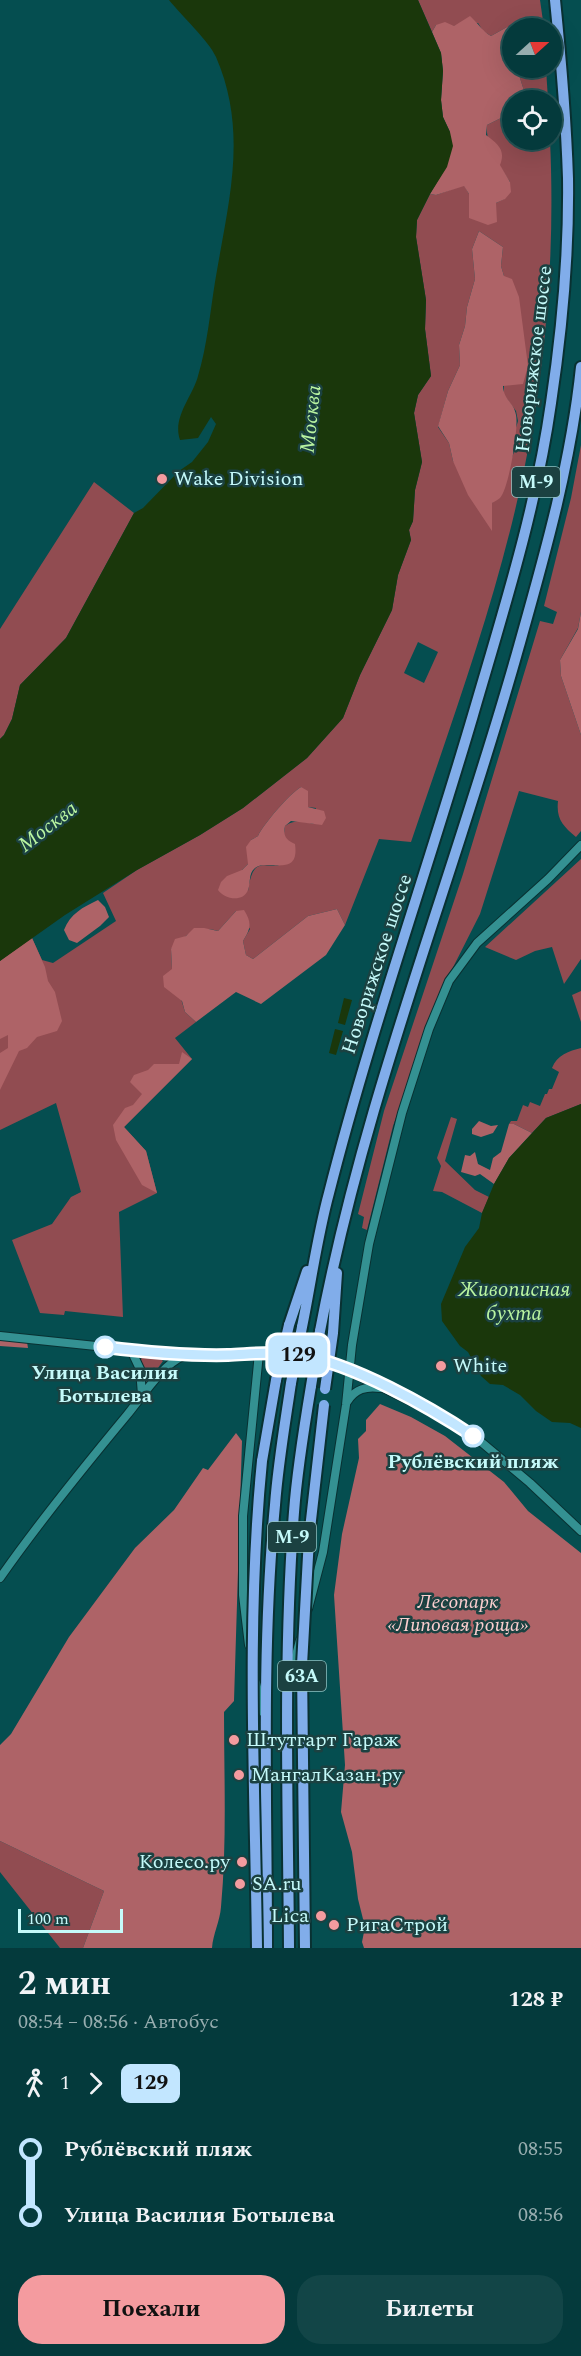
<!DOCTYPE html>
<html lang="ru">
<meta charset="utf-8">
<style>
body{margin:0;font-family:Spectral,serif;background:#124547;color:#f1f3f6;height:100vh;display:flex;flex-direction:column;font-size:22px;white-space:nowrap}
*{box-sizing:border-box;margin:0}
p{font-size:20px;color:#97adaf}
.icon{flex:none;width:33px;height:33px;fill:none;stroke:currentColor;stroke-width:2;stroke-linecap:round;stroke-linejoin:round}
.map{position:relative;height:1948px;overflow:hidden}
.drawer{display:flex;flex-direction:column;background:#043a3c;flex:1}
.drawer>*{flex:none}
.badge{padding:0 12px;border-radius:9px;font-size:21px;line-height:39px}
.needle{width:39px;rotate:69deg}
.tools{position:absolute;left:502px;top:18px;display:grid;gap:12px}
.tools a{display:grid;place-items:center;width:60px;height:60px;border-radius:50%;background:#043a3c;box-shadow:0 6px 24px #0002,0 0 0 2px #255456;font-size:30px}
.scale{position:absolute;left:18px;bottom:15px;width:105px;box-sizing:border-box;padding-left:6px;border:3px solid #c5fafa;border-top:0;font-size:16px;line-height:21px;white-space:nowrap;color:#c5fafa;-webkit-text-stroke:4px #1b4141;paint-order:stroke}
.map>.badge{position:absolute;translate:-50% -50%;box-shadow:0 0 0 3px #fff}
.legs{display:flex;align-items:center;gap:9px;height:66px;padding:0 18px;font-size:20px}
.legs p{margin-inline-start:auto}
.headline{display:flex;align-items:center;justify-content:space-between;height:102px;padding:0 18px}
h1{font-size:33px;font-weight:700;line-height:45px}
.primary-button{display:flex;gap:12px;margin-top:auto;padding:12px 18px}
.primary-button a{flex:1;height:69px;border-radius:24px;background:#f49b9f;color:#111;font-size:24px;font-weight:700;line-height:69px;text-align:center}
.primary-button a+a{background:#124547;color:#f1f3f6}
ul{padding:0 18px;list-style:none}
li{display:flex;align-items:center;gap:21px;height:66px;font-size:22px}
li i{display:grid;place-items:center;width:9px;height:100%;margin:0 8px;background:currentColor}
li i::after{content:'';width:15px;height:15px;margin:-8px;border:4px solid;border-radius:50%;background:#043a3c}
li p{margin-inline-start:auto}
li:first-child i{background:linear-gradient(#0000 50%,currentColor 0)}
li:last-child i{background:linear-gradient(currentColor 50%,#0000 0)}
.map>svg:first-child{display:block}
.green{fill:#914c51;fill-rule:evenodd}
.forest{fill:#ae6367}
.water{fill:#1a370b}
.lines{fill:none;stroke-linecap:round;stroke-linejoin:round}
.minor-casing{stroke:#093132;stroke-width:10}
.highway-casing{stroke:#093132;stroke-width:14}
.minor{stroke:#349192;stroke-width:8}
.highway{stroke:#81adea;stroke-width:10}
.highway-bridge-casing{stroke:#093132;stroke-width:14;stroke-linecap:butt}
.highway-bridge{stroke:#81adea;stroke-width:10}
.line-1-casing{stroke:#fff;stroke-width:14}
.line-1{stroke:#c2e6ff;stroke-width:9}
.poi-dot{fill:#f49b9f;stroke:#1b4141;stroke-width:2}
.stop-1-dot{fill:#fff;stroke:#c2e6ff;stroke-width:3}
.labels{text-anchor:middle;dominant-baseline:central;stroke-width:5;stroke-linejoin:round;paint-order:stroke}
.shield{fill:#1b4141;stroke:#92c2c2;stroke-width:1.5}
.shield-label{font-size:18px;font-weight:bold;fill:#c5fafa}
.street-label{font-size:20px;fill:#c5fafa;stroke:#1b4141}
.poi-label{font-size:20px;fill:#c5fafa;stroke:#1b4141;text-anchor:start}
.stop-label{font-size:20px;font-weight:bold;fill:#c5fafa;stroke:#1b4141}
.park-label{font-size:20px;font-style:italic;fill:#fbcecf;stroke:#1b4141}
.water-label{font-size:21px;font-style:italic;fill:#baf5a1;stroke:#1b4141}
</style>
<div class="map">
<svg width="581" height="1948" viewBox="0 0 581 1948">
<rect width="100%" height="100%" fill="#054e50"/>
<path class="green" d="M418 0H540L544 28 507 27 491 36 483 31 478 23 454 26 436 25 432 32Z
M522 68H546L548 100H523L526 97 520 78Z
M513 112V140H550C555 247 547 359 525 465 499 594 453 718 411 842L379 839 345 925 337 909 308 916 253 959 246 955 243 941 250 929 236 911 218 931C195 925 188 934 171 949L172 969 185 1012 196 1022 175 1038 192 1059 124 1127 146 1151 157 1193 119 1212 123 1317 65 1311 64 1315 40 1313 12 1240 52 1224 71 1197 81 1192 56 1103 0 1130V961L32 938 42 960 53 963 116 921 103 893 137 870 200 835 243 808 307 758 343 718 360 675 392 610 398 575 411 540 409 530 413 521 415 490 422 462 414 413 418 395 431 376 425 329 426 300 416 237 417 220 430 194 436 195 464 185 469 194 496 203 504 199 510 182C500 166 485 145 487 125ZM479 231 503 247 501 266 504 276V395L516 411 518 421 515 431V450L492 503 453 461 449 443 438 427 448 391 460 365 459 345 465 326 467 307 475 279 472 249ZM418 642 438 652 424 683 404 673ZM301 787 308 807 316 808 314 824C303 822 295 819 285 826L284 834 292 860C268 876 254 848 248 891L242 870 248 864 251 840 258 836C262 826 290 793 301 787Z
M581 445V612L578 628 560 660 561 676 581 735V831L576 837C563 826 556 819 558 801L519 791 480 914 437 999 393 1126 367 1230 362 1228 364 1217 358 1214 384 1111 463 874 540 621 553 624 557 612 544 606 571 498Z
M94 482 134 513 66 638 20 685 12 719 4 735 0 739V629Z
M581 859V959L564 984 552 947 535 951 516 960 485 947Z
M581 991V1022L572 995Z
M581 1048V1104L546 1118 532 1133 514 1124H509L511 1121H517L523 1105 528 1107 530 1102 540 1106 545 1094H547L549 1089H552L559 1072 552 1068C557 1055 569 1051 581 1048Z
M451 1117 457 1119 445 1161 475 1190 489 1197 482 1213 442 1192 433 1191 441 1166 437 1158Z
M142 1356 160 1358 163 1361 147 1383 141 1360Z
M0 1841 104 1891 83 1948H60L0 1872Z"/>
<path class="forest" d="M470 16C478 23 482 31 491 36L507 27 515 28H513V68H522L520 78 526 97 523 100H513V112L487 125 486 135C498 144 506 150 500 165L510 182 511 192 505 199 496 203 497 222 488 225 469 218V194L464 186 436 195 430 194 446 167 450 132 443 117 441 100 443 71 441 53 432 32 436 25 445 22 454 26Z
M479 231 503 247 501 266 504 276 512 279 519 297 528 366 523 384 503 386C504 401 514 402 516 415 519 427 509 488 500 498 498 500 495 501 492 503V531L468 495 453 461 449 443 438 426 448 391 460 365 459 345 465 326 467 307 475 279 472 249Z
M581 612V735L561 676 560 660 578 629Z
M301 787 308 791V807L324 811 326 818 322 825 291 821 285 826C283 836 286 840 295 844 300 879 267 858 255 868 248 874 251 882 248 890 243 903 224 899 218 890L221 882 227 876 242 870 248 864 246 847 251 840 258 836C262 826 290 793 301 787Z
M98 900 105 907 109 917 100 926 77 943 69 940 64 930C70 914 83 907 98 900Z
M337 909 345 925 326 955 261 1004 236 992 196 1022 185 1012 182 1001 164 987 163 976 172 969 171 949 175 939 186 936 194 928H204L218 931 236 911 244 910C252 923 251 928 243 941L246 955 253 959 308 916Z
M32 938 45 967 48 981 55 992 62 1021 57 1031 37 1037 27 1048 19 1051 0 1090V1053L8 1048V1035L0 1039V961Z
M182 1052 192 1059 124 1127 146 1151 157 1193 142 1185 116 1140 113 1125 125 1108 133 1105 142 1094 130 1082 134 1075 148 1070 154 1064H179Z
M479 1121 491 1126 498 1125 493 1133 481 1137 472 1134V1129Z
M509 1124H514L532 1133 509 1158 494 1184 480 1174 475 1176 461 1172 465 1155 470 1156 475 1152 478 1164 490 1170 493 1158 501 1152Z
M0 1339 27 1342 28 1348 0 1346Z
M380 1404 411 1417 445 1436 504 1482 528 1511 581 1553V1948H364L362 1942 365 1927 358 1899 352 1852 341 1812 345 1765 334 1595 342 1534 359 1458 358 1439 366 1431V1420Z
M236 1433 242 1441 234 1701 224 1712C224 1776 227 1843 221 1907 220 1921 213 1934 212 1948H83L104 1891 0 1841V1745L11 1734 69 1637 135 1548 174 1510 203 1468 208 1470Z"/>
<path class="water" d="M169 0H418L441 53 443 71 441 100 443 117 450 132 453 146 447 167 430 194 417 220 416 237 426 300 425 329 431 376 418 395 414 413 422 462 415 490 413 521 409 530 411 540 398 575 392 610 360 675 343 718 307 758 243 808 200 835 137 870 65 915 0 961V739L4 735 12 719 20 685 66 638 134 513 143 508 179 471 192 462 208 442 216 424 211 417 198 438 180 440C172 417 193 396 198 376 207 346 210 313 215 282 228 203 249 133 216 57 209 41 181 15 169 0Z
M344 998 352 1000 345 1025 338 1023Z
M335 1029 343 1031 336 1055 329 1053Z
M581 1104V1428L570 1423 552 1422 536 1411 520 1395 503 1385 490 1384 481 1376 468 1352 460 1346 442 1321 441 1304 465 1247 479 1228 482 1213 494 1184 509 1158 546 1118Z"/>
<g class="lines">
<g class="minor-casing">
<path id="minor" d="M0 1336 163 1353 227 1355 271 1353 300 1355 328 1361 447 1419 474 1436 530 1483 581 1531
M131 1350 140 1369 142 1395
M347 1402C355 1389 366 1386 380 1388
M0 1578C39 1522 83 1468 127 1415 141 1398 163 1364 183 1356
M308 1609 323 1552 346 1405 352 1345 369 1244 402 1113 429 1029 449 981 477 943 548 879 581 845
M249 1645 243 1595V1516L259 1353
M290 1678 300 1640
M256 1683 263 1712"/>
</g>
<g class="highway-casing">
<path id="highway" d="M289 1325 307 1271
M302 1327C311 1283 317 1237 329 1193 370 1032 426 875 473 715 503 612 536 509 551 403 562 330 569 251 568 178 566 118 561 59 555 0
M320 1331C364 1097 455 875 519 646 545 554 571 463 581 367
M333 1333 337 1273
M262 1461 276 1380
M267 1948C267 1801 261 1652 275 1505 278 1464 285 1424 291 1383
M289 1948C288 1803 283 1657 294 1512 297 1470 304 1428 311 1386"/>
</g>
<use href="#minor" class="minor"/>
<use href="#highway" class="highway"/>
<g class="highway-bridge-casing">
<path id="highway-bridge" d="M276 1380 289 1325
M291 1383 302 1327
M311 1386 320 1331
M325 1389 333 1333
M257 1948C255 1785 246 1623 262 1461
M305 1948 302 1665 309 1538 324 1405"/>
</g>
<use href="#highway-bridge" class="highway-bridge"/>
</g>
<g class="lines">
<g class="line-1-casing">
<path id="line-1" d="M105 1347C145 1352 186 1356 228 1355 252 1354 276 1351 300 1355 353 1364 428 1406 473 1436"/>
</g>
<use href="#line-1" class="line-1"/>
</g>
<g class="poi-dot">
<circle cx="162" cy="479" r="6"/>
<circle cx="441" cy="1366" r="6"/>
<circle cx="234" cy="1740" r="6"/>
<circle cx="239" cy="1775" r="6"/>
<circle cx="242" cy="1862" r="6"/>
<circle cx="240" cy="1884" r="6"/>
<circle cx="321" cy="1916" r="6"/>
<circle cx="334" cy="1925" r="6"/>
</g>
<g class="stop-1-dot">
<circle cx="105" cy="1347" r="10"/>
<circle cx="473" cy="1436" r="10"/>
</g>
<g class="labels">
<g class="shield">
<rect x="512" y="467" width="48" height="30" rx="4.5"/>
<rect x="268" y="1522" width="48" height="30" rx="4.5"/>
<rect x="278" y="1661" width="48" height="30" rx="4.5"/>
</g>
<g class="shield-label">
<text x="536" y="482">М-9</text>
<text x="292" y="1537">М-9</text>
<text x="302" y="1676">63A</text>
</g>
<g class="street-label">
<text transform="translate(534 359) rotate(-83)">Новорижское шоссе</text>
<text transform="translate(377 964) rotate(-72)">Новорижское шоссе</text>
</g>
<g class="poi-label">
<text x="174" y="479">Wake Division</text>
<text x="453" y="1366">White</text>
<text x="246" y="1740">Штутгарт Гараж</text>
<text x="251" y="1775">МангалКазан.ру</text>
<text x="230" y="1862" text-anchor="end">Колесо.ру</text>
<text x="252" y="1884">SA.ru</text>
<text x="309" y="1916" text-anchor="end">Lica</text>
<text x="346" y="1925">РигаСтрой</text>
</g>
<g class="stop-label">
<text x="105" y="1373">Улица Василия<tspan x="105" dy="23">Ботылева</tspan></text>
<text x="473" y="1462">Рублёвский пляж</text>
</g>
<g class="park-label">
<text x="458" y="1602">Лесопарк<tspan x="458" dy="23">«Липовая роща»</tspan></text>
</g>
<g class="water-label">
<text transform="translate(311 419) rotate(-84)">Москва</text>
<text transform="translate(48 827) rotate(-38)">Москва</text>
<text x="514" y="1290">Живописная<tspan x="514" dy="24">бухта</tspan></text>
</g>
</g>
</svg>
<div class="tools">
<a><svg class="needle" viewBox="-14 -14 28 28"><path d="M0-13l5 13h-10z" fill="#e53935"/><path d="M0 13l5-13h-10z" fill="#97adaf"/></svg></a>
<a><svg class="icon" aria-label="locate" viewBox="0 0 24 24"><circle cx="12" cy="12" r="6"/><path d="M12 2v4M12 18v4M2 12h4M18 12h4"/></svg></a>
</div>
<div class="scale">100 m</div>
<b class="badge" style="left:298px;top:1355px;background:#c2e6ff;color:#111">129</b>
</div>
<section class="drawer">
<div class="headline"><div><h1>2 мин</h1><p>08:54 – 08:56 · Автобус</p></div><b>128 ₽</b></div>
<div class="legs"><svg class="icon" aria-label="walk" viewBox="0 0 24 24"><circle cx="13" cy="4" r="2"/><path d="M13 8l-2 6 4 7M11 14l-3 7M7 12l3-4h3l4 4"/></svg>1<svg class="icon" aria-label="forward" viewBox="0 0 24 24"><path d="M9 5l7 7-7 7"/></svg><b class="badge" style="background:#c2e6ff;color:#111">129</b></div>
<ul>
<li><i style="color:#c2e6ff"></i><b>Рублёвский пляж</b><p>08:55</p></li>
<li><i style="color:#c2e6ff"></i><b>Улица Василия Ботылева</b><p>08:56</p></li>
</ul>
<div class="primary-button"><a>Поехали</a><a>Билеты</a></div>
</section>
